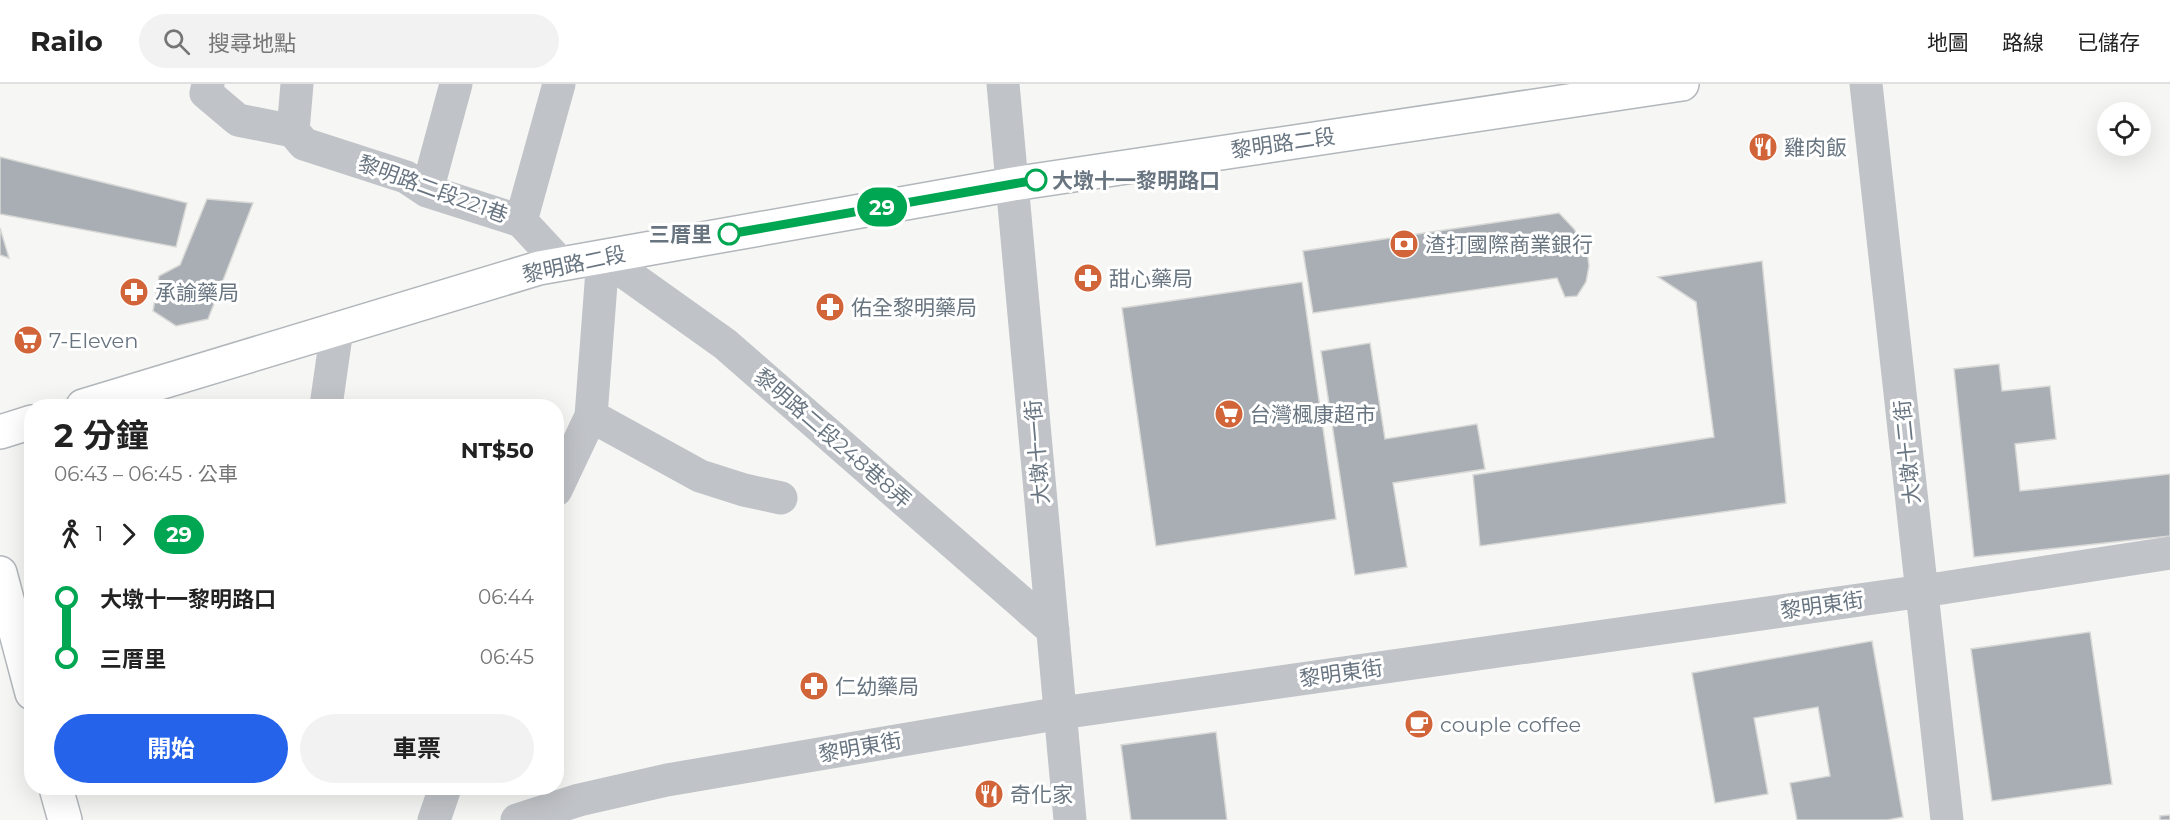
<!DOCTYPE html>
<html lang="zh-TW">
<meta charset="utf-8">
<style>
body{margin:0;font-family:Montserrat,"Noto Sans TC",sans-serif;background:#f2f2f2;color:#222;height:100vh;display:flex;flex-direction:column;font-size:22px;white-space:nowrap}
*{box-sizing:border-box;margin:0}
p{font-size:20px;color:#767676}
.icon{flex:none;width:33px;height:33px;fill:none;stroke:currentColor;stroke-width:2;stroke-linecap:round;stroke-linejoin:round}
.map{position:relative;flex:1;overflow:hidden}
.panel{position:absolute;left:24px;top:315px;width:540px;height:396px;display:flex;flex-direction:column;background:#fff;border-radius:24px;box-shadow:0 6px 24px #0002}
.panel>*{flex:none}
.badge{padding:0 12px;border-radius:20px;font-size:21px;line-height:39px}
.fabs{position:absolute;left:2097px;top:18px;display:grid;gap:12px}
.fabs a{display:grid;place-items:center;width:54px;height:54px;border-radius:50%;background:#fff;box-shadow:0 6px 24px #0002;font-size:30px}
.map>.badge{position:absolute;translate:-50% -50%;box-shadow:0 0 0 3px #fff}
.legs{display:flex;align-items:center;gap:9px;height:66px;padding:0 30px;font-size:20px}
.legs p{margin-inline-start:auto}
.summary{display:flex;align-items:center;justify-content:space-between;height:102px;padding:0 30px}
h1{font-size:33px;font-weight:700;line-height:45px}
.primary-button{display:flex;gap:12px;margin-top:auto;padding:12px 30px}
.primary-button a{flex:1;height:69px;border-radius:36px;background:#2563eb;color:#fff;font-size:24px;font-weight:700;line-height:69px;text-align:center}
.primary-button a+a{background:#f2f2f2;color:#222}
ul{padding:0 30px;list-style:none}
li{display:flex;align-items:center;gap:21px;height:60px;font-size:22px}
li i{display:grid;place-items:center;width:9px;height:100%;margin:0 8px;background:currentColor}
li i::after{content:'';width:15px;height:15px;margin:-8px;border:4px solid;border-radius:50%;background:#fff}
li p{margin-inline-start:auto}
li:first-child i{background:linear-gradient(#0000 50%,currentColor 0)}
li:last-child i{background:linear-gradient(currentColor 50%,#0000 0)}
header{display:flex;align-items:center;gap:36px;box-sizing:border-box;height:84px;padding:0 30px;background:#fff;border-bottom:2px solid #e0e0e0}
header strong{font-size:28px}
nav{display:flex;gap:33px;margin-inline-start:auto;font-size:21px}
.search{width:420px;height:54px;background:#f2f2f2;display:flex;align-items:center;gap:15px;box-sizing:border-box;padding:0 21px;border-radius:33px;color:#767676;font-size:22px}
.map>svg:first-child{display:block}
.building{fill:#a8aeb3;stroke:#d8d8d6;stroke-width:1.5}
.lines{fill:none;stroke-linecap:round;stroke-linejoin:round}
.secondary-casing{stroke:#b3b7bb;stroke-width:36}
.street{stroke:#c0c3c7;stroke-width:33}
.secondary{stroke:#fff;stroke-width:33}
.line-1-casing{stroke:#fff;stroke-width:14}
.line-1{stroke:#00a651;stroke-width:9}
.stop-1-dot{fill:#fff;stroke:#00a651;stroke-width:3}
.labels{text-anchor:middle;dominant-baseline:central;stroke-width:6;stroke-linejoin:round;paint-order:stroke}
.street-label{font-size:21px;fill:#687581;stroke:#fff}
.poi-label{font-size:21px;fill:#687581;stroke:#fff;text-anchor:start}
.stop-label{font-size:21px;font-weight:bold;fill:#687581;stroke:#fff;text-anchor:start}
</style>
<header>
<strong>Railo</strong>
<div class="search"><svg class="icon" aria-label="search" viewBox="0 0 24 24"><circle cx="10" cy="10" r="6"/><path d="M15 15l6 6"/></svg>搜尋地點</div>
<nav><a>地圖</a><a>路線</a><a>已儲存</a></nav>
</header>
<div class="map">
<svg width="2170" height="736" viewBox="0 0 2170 736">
<rect width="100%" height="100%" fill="#f6f6f4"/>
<path class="building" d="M0 73 187 119 176 163 0 130Z
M207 115 253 119 208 235 176 242 153 227 159 192 180 181Z
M1559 129 1574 145 1587 166 1589 182 1586 198 1577 212 1565 213 1557 194 1313 229 1303 167Z
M0 144 9 174 0 171Z
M1762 177 1786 419 1480 462 1473 391 1714 353 1696 218 1658 193Z
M1302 198 1336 435 1156 462 1122 224Z
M1370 259 1385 355 1477 340 1485 385 1393 399 1407 483 1355 491 1321 267Z
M1999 280 2002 307 2050 302 2056 355 2015 360 2020 407 2170 390V452L1974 473 1954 285Z
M2090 548 2112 700 1992 717 1971 565Z
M1872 557 1903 733 1887 736H1797L1790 699 1830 692 1818 623 1754 634 1768 710 1715 719 1692 589Z
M1216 648 1227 736H1131L1121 661Z
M2170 731V736H2160V732Z"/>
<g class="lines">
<g class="secondary-casing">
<path id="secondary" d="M83 322 539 184 1013 100 1682 0
M0 348 32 338
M0 489 32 609
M56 704 65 736"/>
</g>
<path class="street" d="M208 0 206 9 238 36 293 47
M297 0 293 47 304 60 406 93 427 107 521 137 561 180
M1003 0 1070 736
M1866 0 1947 736
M427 107 456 0
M521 137 559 0
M603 173 725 260 1053 546
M326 322 337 245
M591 332 700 392 744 406 781 414
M556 406 591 332 603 173
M434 736 445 704
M517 736 579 716 667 696 1061 629 1923 507 2170 469"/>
<use href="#secondary" class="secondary"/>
</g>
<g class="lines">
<g class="line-1-casing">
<path id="line-1" d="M729 150 1036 96"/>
</g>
<use href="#line-1" class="line-1"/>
</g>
<defs>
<g id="restaurant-disc" transform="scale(1.5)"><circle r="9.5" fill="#d16439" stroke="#fff"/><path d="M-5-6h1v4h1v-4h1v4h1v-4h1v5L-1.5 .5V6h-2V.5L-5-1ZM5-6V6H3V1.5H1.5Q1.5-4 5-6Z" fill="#fff"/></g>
<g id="bank-disc" transform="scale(1.5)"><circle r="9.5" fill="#d16439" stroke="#fff"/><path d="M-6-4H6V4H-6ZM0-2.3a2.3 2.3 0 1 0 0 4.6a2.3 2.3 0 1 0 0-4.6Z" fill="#fff"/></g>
<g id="pharmacy-disc" transform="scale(1.5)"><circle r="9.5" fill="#d16439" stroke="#fff"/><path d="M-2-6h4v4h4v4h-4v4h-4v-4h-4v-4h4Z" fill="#fff"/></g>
<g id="supermarket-disc" transform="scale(1.5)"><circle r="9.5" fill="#d16439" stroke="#fff"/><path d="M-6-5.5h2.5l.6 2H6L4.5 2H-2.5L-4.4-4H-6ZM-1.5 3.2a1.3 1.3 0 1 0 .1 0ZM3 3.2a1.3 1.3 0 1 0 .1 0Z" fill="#fff"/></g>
<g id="cafe-disc" transform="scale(1.5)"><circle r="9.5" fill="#d16439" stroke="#fff"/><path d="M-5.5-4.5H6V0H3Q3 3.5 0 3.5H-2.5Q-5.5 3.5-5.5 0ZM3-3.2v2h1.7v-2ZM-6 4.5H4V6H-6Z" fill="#fff"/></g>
</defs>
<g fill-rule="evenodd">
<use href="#restaurant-disc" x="1763" y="63"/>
<use href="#bank-disc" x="1404" y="160"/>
<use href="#pharmacy-disc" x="1088" y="194"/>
<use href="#pharmacy-disc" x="134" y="208"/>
<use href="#pharmacy-disc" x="830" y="223"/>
<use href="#supermarket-disc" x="28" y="256"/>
<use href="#supermarket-disc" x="1229" y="330"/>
<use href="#pharmacy-disc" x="814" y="602"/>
<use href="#cafe-disc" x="1419" y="640"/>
<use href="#restaurant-disc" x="989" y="710"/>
</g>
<g class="stop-1-dot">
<circle cx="1036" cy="96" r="10"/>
<circle cx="729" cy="150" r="10"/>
</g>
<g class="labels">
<g class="street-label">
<text transform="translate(1283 59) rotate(-8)">黎明路二段</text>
<text transform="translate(433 105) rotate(20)">黎明路二段221巷</text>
<text transform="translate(574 180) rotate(-12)">黎明路二段</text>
<text transform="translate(833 354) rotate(41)">黎明路二段248巷8弄</text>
<text transform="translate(1037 368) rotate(-95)">大墩十一街</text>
<text transform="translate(1907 368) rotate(-96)">大墩十二街</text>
<text transform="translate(1822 521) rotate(-8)">黎明東街</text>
<text transform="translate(1341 589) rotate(-8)">黎明東街</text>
<text transform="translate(860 663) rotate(-10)">黎明東街</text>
</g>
<g class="poi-label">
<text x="1784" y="63">雞肉飯</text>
<text x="1425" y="160">渣打國際商業銀行</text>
<text x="1109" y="194">甜心藥局</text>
<text x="155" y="208">承諭藥局</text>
<text x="851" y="223">佑全黎明藥局</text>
<text x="49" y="256">7-Eleven</text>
<text x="1250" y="330">台灣楓康超市</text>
<text x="835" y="602">仁幼藥局</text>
<text x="1440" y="640">couple coffee</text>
<text x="1010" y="710">奇化家</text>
</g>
<g class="stop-label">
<text x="1052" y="96">大墩十一黎明路口</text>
<text x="712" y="150" text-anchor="end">三厝里</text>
</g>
</g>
</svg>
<div class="fabs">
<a><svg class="icon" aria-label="locate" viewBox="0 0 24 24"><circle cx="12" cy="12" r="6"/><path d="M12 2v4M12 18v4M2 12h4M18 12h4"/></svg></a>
</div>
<b class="badge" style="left:882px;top:123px;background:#00a651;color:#fff">29</b>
<section class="panel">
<div class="summary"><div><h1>2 分鐘</h1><p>06:43 – 06:45 · 公車</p></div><b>NT$50</b></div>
<div class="legs"><svg class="icon" aria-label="walk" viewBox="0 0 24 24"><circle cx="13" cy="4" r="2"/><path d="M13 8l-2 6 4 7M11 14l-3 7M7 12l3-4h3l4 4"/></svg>1<svg class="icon" aria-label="forward" viewBox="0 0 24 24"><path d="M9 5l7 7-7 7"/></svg><b class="badge" style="background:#00a651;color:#fff">29</b></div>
<ul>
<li><i style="color:#00a651"></i><b>大墩十一黎明路口</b><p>06:44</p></li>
<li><i style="color:#00a651"></i><b>三厝里</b><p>06:45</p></li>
</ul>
<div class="primary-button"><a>開始</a><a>車票</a></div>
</section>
</div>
